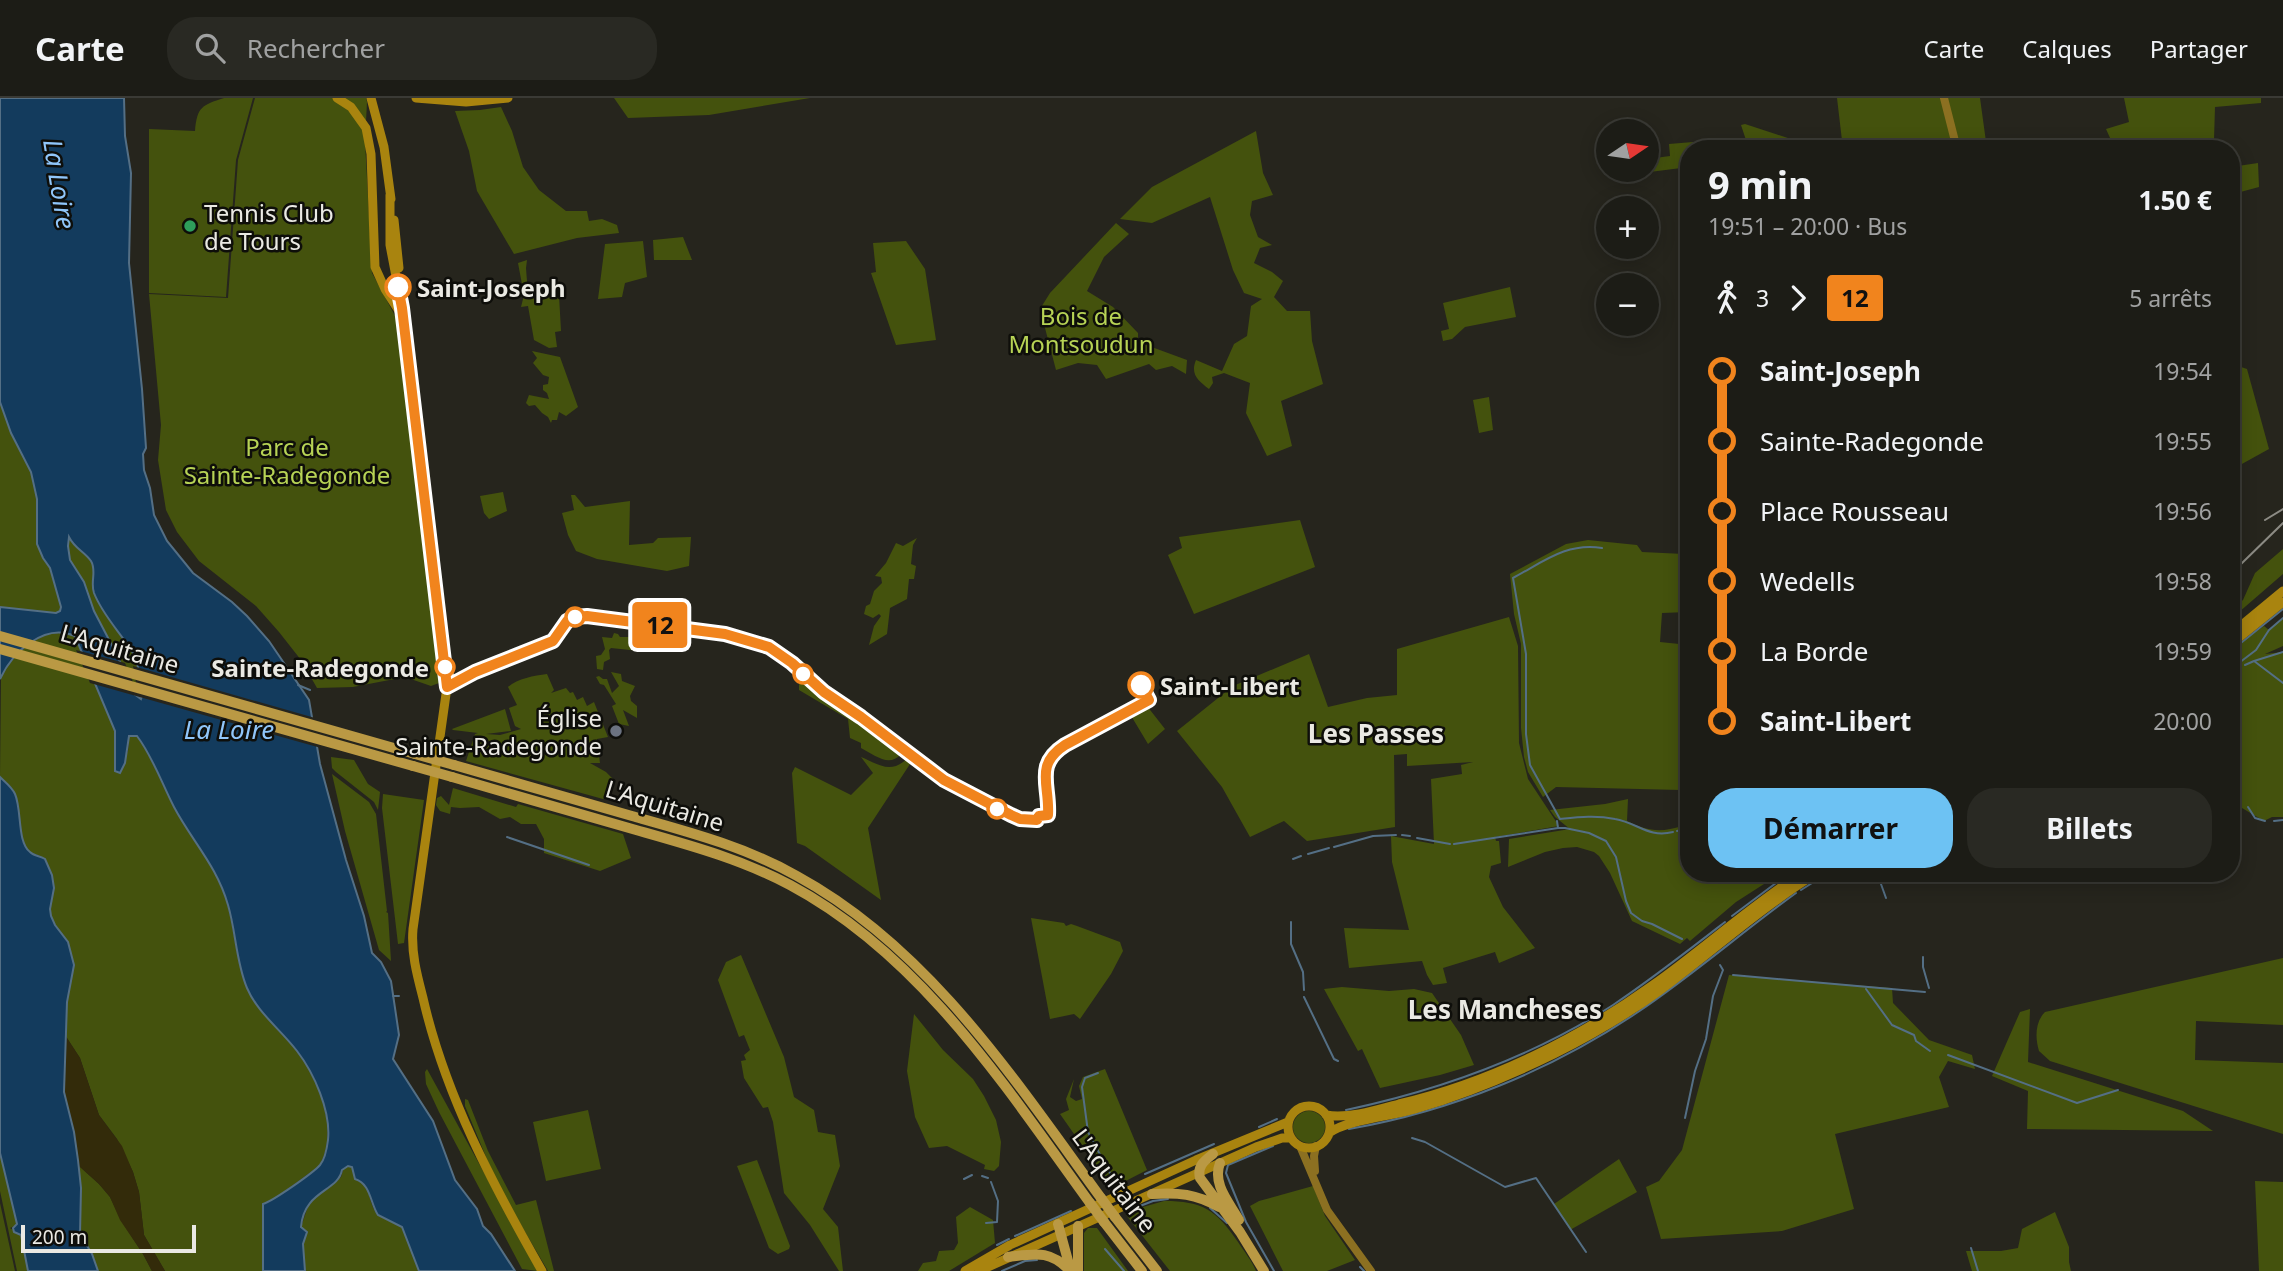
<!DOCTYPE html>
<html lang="fr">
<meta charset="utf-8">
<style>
body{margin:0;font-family:"Noto Sans",sans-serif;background:#292923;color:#f1f3f6;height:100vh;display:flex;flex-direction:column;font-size:26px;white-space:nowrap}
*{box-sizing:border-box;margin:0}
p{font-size:23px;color:#a0a1a1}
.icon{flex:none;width:38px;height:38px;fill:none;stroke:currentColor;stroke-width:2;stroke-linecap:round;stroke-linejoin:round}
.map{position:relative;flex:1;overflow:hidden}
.side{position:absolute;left:1680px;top:42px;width:560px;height:742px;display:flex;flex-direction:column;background:#1c1c16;border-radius:28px;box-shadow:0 4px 18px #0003,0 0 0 2px #3a3a35}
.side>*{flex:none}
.badge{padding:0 14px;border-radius:5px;font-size:24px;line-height:46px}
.needle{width:46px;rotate:77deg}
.fabs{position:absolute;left:1596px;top:21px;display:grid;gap:14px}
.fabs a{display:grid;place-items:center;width:63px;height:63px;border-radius:50%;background:#1c1c16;box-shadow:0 4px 18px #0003,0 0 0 2px #3a3a35;font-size:35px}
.scale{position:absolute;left:21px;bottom:18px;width:175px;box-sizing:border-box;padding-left:7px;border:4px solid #eae9e3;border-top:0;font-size:19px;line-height:24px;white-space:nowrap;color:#eae9e3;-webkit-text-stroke:5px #0e0e0a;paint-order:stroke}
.map>.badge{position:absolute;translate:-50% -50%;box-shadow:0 0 0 4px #fff}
.legs{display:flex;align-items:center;gap:10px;height:77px;padding:0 28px;font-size:23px}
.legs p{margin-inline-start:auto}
.overview{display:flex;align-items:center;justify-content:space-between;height:119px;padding:0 28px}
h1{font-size:38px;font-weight:700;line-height:52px}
.action{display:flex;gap:14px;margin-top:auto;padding:14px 28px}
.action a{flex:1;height:80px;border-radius:28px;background:#6dc2f3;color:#111;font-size:28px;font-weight:700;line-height:80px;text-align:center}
.action a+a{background:#292923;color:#f1f3f6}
ul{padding:0 28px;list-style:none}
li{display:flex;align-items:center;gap:24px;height:70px;font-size:26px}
li i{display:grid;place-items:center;width:10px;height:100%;margin:0 9px;background:currentColor}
li i::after{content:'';width:18px;height:18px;margin:-9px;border:5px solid;border-radius:50%;background:#1c1c16}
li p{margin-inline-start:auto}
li:first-child i{background:linear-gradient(#0000 50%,currentColor 0)}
li:last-child i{background:linear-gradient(currentColor 50%,#0000 0)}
header{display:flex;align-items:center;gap:42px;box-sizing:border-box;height:98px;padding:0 35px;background:#1c1c16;border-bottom:2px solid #3a3a35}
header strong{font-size:33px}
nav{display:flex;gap:38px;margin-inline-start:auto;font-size:24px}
.search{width:490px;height:63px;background:#292923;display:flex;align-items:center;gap:18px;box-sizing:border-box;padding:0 24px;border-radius:28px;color:#a0a1a1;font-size:26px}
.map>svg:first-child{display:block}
.green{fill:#44520d}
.sand{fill:#332b0a}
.water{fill:#133b5d;stroke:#546f85;stroke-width:2;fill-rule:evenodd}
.pier{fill:#26251d}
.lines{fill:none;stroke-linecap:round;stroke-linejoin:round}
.stream{stroke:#546f85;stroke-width:2}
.secondary{stroke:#8c7021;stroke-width:8}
.primary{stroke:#a9840f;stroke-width:9}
.highway{stroke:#ba9944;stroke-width:10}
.tram{stroke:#8c8b84;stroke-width:2}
.highway-bridge{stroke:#ba9944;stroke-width:10}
.line-1-casing{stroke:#fff;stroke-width:16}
.line-1{stroke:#f1841d;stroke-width:10}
.leisure-dot{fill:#2e9e5b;stroke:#0e0e0a;stroke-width:2.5}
.stop-1-dot{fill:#fff;stroke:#f1841d;stroke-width:3.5}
.worship-dot{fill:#6b7280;stroke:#0e0e0a;stroke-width:2.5}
.labels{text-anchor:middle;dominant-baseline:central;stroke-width:5;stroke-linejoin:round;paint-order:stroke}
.poi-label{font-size:24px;fill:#eae9e3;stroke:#0e0e0a;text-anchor:start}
.stop-label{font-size:24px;font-weight:bold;fill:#eae9e3;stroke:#0e0e0a;text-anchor:start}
.park-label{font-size:24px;fill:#b7d355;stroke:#0e0e0a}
.street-label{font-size:24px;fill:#eae9e3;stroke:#0e0e0a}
.water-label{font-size:26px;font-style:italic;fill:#90c6fa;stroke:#0e0e0a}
.neighbourhood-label{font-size:26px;font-weight:bold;fill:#eae9e3;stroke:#0e0e0a}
</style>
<header>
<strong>Carte</strong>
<div class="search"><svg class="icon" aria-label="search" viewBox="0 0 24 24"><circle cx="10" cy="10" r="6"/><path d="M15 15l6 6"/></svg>Rechercher</div>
<nav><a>Carte</a><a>Calques</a><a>Partager</a></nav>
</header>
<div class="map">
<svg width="2283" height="1173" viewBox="0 0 2283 1173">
<rect width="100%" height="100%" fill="#26251d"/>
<path class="green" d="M224 0H253L236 62 226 199 149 195V31L195 33C197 9 202 7 224 0Z
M255 0H366L367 4 365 43 372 175 400 227 439 585 431 588 405 579 353 589 317 590 301 562 279 534 256 508 199 463 177 434 166 412 158 362 161 327 149 196 228 200 238 62Z
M614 0H810L709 17 628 20Z
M1837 0H1980L1987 51H1843Z
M2124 0H2261V5L2215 9 2214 42 2202 44 2204 51H2115L2106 31 2129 24Z
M501 9 512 33 523 69 539 92 566 113H587L589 123 602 121 617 127 619 135 577 140 514 156 477 93 469 53 455 13 480 12Z
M1745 26 1806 46 1807 47 1787 51H1749L1741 27Z
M1256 33 1263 75 1273 97 1252 103 1250 117 1258 139 1272 147 1260 150 1254 165 1272 174 1283 183 1274 199 1287 213H1310L1312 243 1323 286 1281 303 1292 348 1267 358 1246 315 1250 285 1224 275 1212 279 1213 285 1209 291C1198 283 1190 276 1196 262L1222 273 1234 246 1247 238 1251 208 1262 201 1244 195 1233 172 1210 99 1152 125 1120 121 1152 89Z
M1693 44 1694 51H1689V69L1634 76 1633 72H1647V61L1670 58 1669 46Z
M2258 65 2259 89 2233 96 2234 110 2231 111V69Z
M1116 125 1129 136 1104 159 1087 193 1113 209 1138 235V244L1187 262 1186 276 1172 268 1156 272 1149 266 1106 281 1097 267 1078 265 1056 272 1040 211 1050 195Z
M683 139 692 162H654L653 142Z
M643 143 647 179 625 185 622 199 598 201 605 146Z
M906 143 925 171 936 242 896 247 871 175 876 174 873 145Z
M527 162 526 170 528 197 543 202 540 193 547 194 546 186 548 184 552 194 559 197 561 233 555 234 557 249 549 250 534 242 528 208 521 209 524 197 518 165Z
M1510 189 1516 219 1465 229 1452 241 1443 243 1441 233 1449 231 1443 205Z
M532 253 560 259 578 309 566 318 559 314 557 322H552L551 325 548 319 542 315 535 307 529 308 526 305 529 297 549 301 547 295 543 292V287L548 286 549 279 543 277 533 265 537 260Z
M2241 269 2247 271 2269 351 2231 372V365L2235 361 2231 353V274Z
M1489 299 1493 332 1479 335 1473 302Z
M0 304 11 335 31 374 37 401 36 438 43 460 50 470 53 478 61 509 60 514 56 515 0 509Z
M503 394 507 413 489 421 484 415 480 398Z
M571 397H575L585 409 630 403 629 447 653 445 658 440 691 439 689 468 667 473 597 461 576 453 568 437 562 415 574 412Z
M1300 422 1315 469 1194 516 1168 457 1182 450 1179 439Z
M70 438C76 453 83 451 90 462 98 473 91 487 97 500 106 520 121 536 133 555 140 567 140 585 142 599L141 601 133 595 118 559 94 513 84 484 70 462 68 448Z
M917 440 913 447 911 466 916 468 914 481H909L907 501 890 510 887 536 869 547 874 528 881 518 879 516 873 520 864 516 866 508 870 506 874 493 882 485 881 479 875 478 886 465 896 445 903 448Z
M1588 442 1637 447 1642 454 1684 456 1683 462H1689L1688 514 1662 515 1660 544 1689 547V668L1681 692 1556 689 1543 699 1528 674 1524 659 1521 630V546L1514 516 1510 476 1566 446Z
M2283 451V476L2231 521V511L2243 502 2255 475Z
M1509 519 1518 548 1519 645 1528 681 1559 728 1495 739 1496 743H1499L1501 765 1491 768 1489 779 1503 809 1535 850 1499 865 1495 854 1443 870 1447 885 1433 887 1427 877 1422 863 1349 870 1344 830 1409 832 1392 764 1391 738 1434 746 1431 681 1462 676 1461 667 1473 664 1407 668V656L1394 657 1395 729 1307 743 1284 723 1250 739 1222 689 1177 633 1233 588 1309 556 1328 609 1367 600 1397 597V551Z
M2283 520V548L2265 556 2283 554V719H2272L2264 723 2242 710 2238 704C2245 689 2232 672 2231 656 2229 622 2231 586 2231 551L2264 528 2269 532Z
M631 527 648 530 649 554 611 550 609 552 610 561 604 564 603 572 597 571 596 558 601 557 605 551 602 539 612 540 614 535 618 536 620 539H629Z
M56 535 72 536 75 538 115 633V673L128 653 129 638H137L141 643C153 665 163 688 175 710 190 738 211 762 223 793 235 824 234 860 248 891 259 915 282 933 297 953 319 983 340 1033 319 1068L270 1104 263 1139V1173H165L144 1137 139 1094 133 1074 117 1041 99 1017 80 960 65 937 67 904 74 867 68 844 55 827 51 818V801L40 758 29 754 24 748 12 690 0 679 1 579 12 559 43 537Z
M611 574 621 576 622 583 635 588 630 598 631 603 637 608V620L623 612 629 628 619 626 612 608 616 606 604 587 600 586 596 579 599 578 603 581H607L612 595 619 588Z
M547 576 554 592 551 595 566 590 570 595 573 594 577 602 583 599 587 608 594 604 608 639 597 641 600 665H590L606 674 613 681 612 694 603 701 466 663 475 636 478 635 453 632 452 631 505 611 511 633 486 636 500 637 521 631 515 628 509 610 517 607 508 589C518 580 534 578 547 576Z
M799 583C835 600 869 626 900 653L901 656C889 670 875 657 861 650V645L850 640 848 621 799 592Z
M1147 608 1165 631 1148 646 1130 616Z
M331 659 354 662 368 686 380 694 378 712 374 704 336 674 332 670Z
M861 659C880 667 890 676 907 661L912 663 868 730 881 802 805 748 797 745 792 675 795 669 851 697 873 675Z
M332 676 369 704 376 716 387 813 386 814 388 815 391 863 379 852 345 733Z
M453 690 516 709 518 706 623 736 631 760 600 773 544 755V741L536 726H521L510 719 500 721 479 709 460 710 451 709 450 716 440 713 436 707 437 700 441 698 449 707Z
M1689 694V775H1781L1736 804 1690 843 1687 840 1680 846 1632 823 1610 775 1599 758 1594 754 1577 749 1563 750 1545 754 1508 769 1509 741 1570 731 1555 719 1550 712 1605 706 1628 701 1627 723C1646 733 1661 735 1682 728Z
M383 696 424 702 404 845 398 846 382 710Z
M1031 820 1064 825 1066 828 1071 826 1077 828 1120 844 1123 853 1111 876 1080 921 1074 916 1050 921Z
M741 857 784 959 794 999 814 1012 818 1034 835 1037 840 1068 823 1111 838 1129 843 1173H839L810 1127 784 1095 773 1024 768 1009 763 1010 744 980 741 963 746 962 744 957 750 952 744 937 739 939 718 882 726 864Z
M2283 860V927L2196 923 2195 962 2283 965V1036L2050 963 2039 953C2035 940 2035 924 2045 914Z
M1729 877 1892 890 1893 905 1929 942 1972 957 1975 971 1948 963 1939 979 1949 1009 1835 1036 1854 1111 1782 1133 1661 1141 1646 1089 1659 1083 1682 1052Z
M1342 889 1389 893 1414 891 1432 895 1461 937 1474 967 1440 977 1380 990 1362 951 1358 953 1324 891Z
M2030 911 2028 964 2183 1013 2213 1033 2027 1031 2028 993 1992 978 2020 914Z
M914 916 943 952 973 981 984 998 996 1022 1001 1044 999 1068 994 1073 984 1071 985 1067 947 1048 929 1050 915 1019 907 973Z
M427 971 538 1173 522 1171 439 1014 426 986 425 974Z
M1105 971 1147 1072 1112 1090 1060 1016 1069 1012 1066 1001 1074 981 1070 999 1076 1003 1082 1001 1079 988 1083 979Z
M465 1001 468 1002 488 1053 516 1107 536 1102 554 1173H548L498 1088 465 1008Z
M588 1012 601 1071 546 1083 533 1024Z
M1293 1029a16 16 0 1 1 32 0a16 16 0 1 1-32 0Z
M0 1055 17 1127 10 1130 21 1137 28 1173H17L0 1093Z
M1619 1061 1637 1094 1570 1132 1554 1106Z
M757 1062 790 1148 789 1151 778 1156 769 1150 737 1068Z
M79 1068 99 1086 110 1099 121 1122 143 1156 152 1173H98L92 1156 80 1136 81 1090Z
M351 1068 355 1081C371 1085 368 1104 376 1114 384 1123 393 1123 402 1129L419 1173H305L303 1146 306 1134 301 1129 309 1105 336 1084 341 1079 344 1069Z
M2255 1083 2283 1084V1173H2259Z
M1313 1088 1325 1118 1355 1162 1327 1173H1283L1250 1108 1259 1103Z
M1164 1103C1203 1103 1216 1112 1238 1144 1244 1153 1252 1163 1256 1173H1170L1126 1117 1143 1109Z
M0 1105 15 1173H0Z
M970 1109 993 1122 995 1145 949 1173H918L923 1165 936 1163 939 1153 954 1152 958 1145 956 1119Z
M2055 1114 2069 1149V1164L2071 1173H1972L1966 1153H2001L2018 1150 2022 1131Z
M1088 1130H1097L1128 1173H1084V1135Z"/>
<path class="sand" d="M65 937 80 960 99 1017 122 1048 133 1074 139 1094 144 1137 165 1173H152L143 1156 120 1122 110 1099 99 1086 79 1068 74 1035 64 994Z"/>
<path class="water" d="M0 0H124L125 38 131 75 129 165 142 291 146 350 143 356 144 372 150 390 154 417 167 443 193 475 232 504 247 518 269 543 309 602 320 666 346 762 364 818 372 855 381 864 391 883 399 937 393 961 433 1023 455 1082 477 1111 483 1128 491 1136 515 1173H419L402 1129 378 1117C370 1105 371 1086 355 1081L352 1069 348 1068 342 1072C338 1094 304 1092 301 1129L307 1134 303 1146 305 1173H263V1106C273 1103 313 1075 320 1067 325 1061 327 1050 328 1042 331 1013 314 975 297 953 281 932 257 914 247 890 236 864 236 834 228 807 217 768 192 743 174 709 162 686 153 659 137 638H129L125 665 120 675 115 673V633L75 538C44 524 12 555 0 581V509L56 515 60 513 61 509 50 470 43 460 37 446V401L31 374 11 335 0 304ZM69 439C75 451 84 453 91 463 97 473 90 484 94 495 103 518 121 535 133 555 140 567 140 585 142 598L141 601 133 595 118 559 94 513 84 484 70 462 68 448Z
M0 679C5 684 12 689 15 696 22 712 17 744 30 754 34 758 40 758 45 761L52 777 54 790 50 811 51 818 55 827 68 844 74 867 67 904 64 994 74 1034 78 1062 81 1090 80 1136 92 1156 98 1173H28L21 1137 14 1134 13 1130 17 1126 0 1055Z"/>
<path class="pier" d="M76 552 125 565 138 596 133 568 315 620 321 650 90 585Z"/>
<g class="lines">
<path class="stream" d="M1602 450C1567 444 1543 464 1513 480L1526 556V636L1530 667 1560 721C1579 719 1596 717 1615 721 1638 725 1648 740 1673 734
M2231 553 2283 511
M2254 563 2283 554
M2245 567 2254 563 2283 585
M2231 571 2256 552 2269 532 2283 520
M298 587 310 592
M2248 709 2255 720 2265 723
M2231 711 2236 710
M2274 723 2283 722
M1558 730H1565L1589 735 1606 743 1616 759 1626 803 1631 815 1642 823 1652 826 1682 841
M1681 732 1689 694
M1677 733 1689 730
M1402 737 1410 738
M507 739 589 767
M1417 740 1450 746
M1454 746 1558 730 1557 723
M1334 749 1373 738 1396 737
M1308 756 1329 750
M1293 761 1301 758
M1877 775 1886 800
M1801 792 1828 775
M1732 818 1784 779
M1291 824V846L1303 874 1304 892
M1923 859V869L1929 890
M1733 877 1925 894
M1866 891 1892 927 1914 937 1916 943 1930 953
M393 898H399
M1304 899 1334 961 1338 963
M1948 957 2077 1005 2118 992
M1098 975 1085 980 1082 989 1088 1034 1112 1079
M1346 1012C1440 992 1532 959 1613 907 1652 881 1689 852 1725 824
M1685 1020 1695 973 1706 941 1713 898 1723 872 1720 867
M1259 1029 1277 1021
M1349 1031C1452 1013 1552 972 1638 914 1693 877 1742 834 1796 795
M1412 1040 1425 1044 1505 1089 1536 1080 1586 1154
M1273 1048 1228 1067 1226 1075 1246 1124 1274 1173
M1145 1076 1214 1046
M982 1078 988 1080
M964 1081 972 1077
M1210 1110 1227 1125
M1127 1113 1153 1103 1168 1101
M986 1125 997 1124 998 1103 991 1084
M1015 1138 1071 1113
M997 1147 1009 1141
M1971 1150 1978 1173
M1105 1151 1124 1173
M1360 1169 1364 1173
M1002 1173 1025 1163 1037 1162"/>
<path class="secondary" d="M1944 0 1957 51
M1300 1048 1327 1112 1371 1173
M1315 1073 1314 1058 1316 1048"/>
<path class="primary" d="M337 0 351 9 366 30 371 56 375 169 385 191 401 216
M371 0 384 49 391 101
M416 0 466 4 508 0
M390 97V147L402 210 447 589 413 831C411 855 417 877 423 900 445 997 493 1087 542 1173
M394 122 399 170
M2231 536 2283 493
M2231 546 2283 504
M1288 1029a21 21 0 1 1 42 0a21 21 0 1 1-42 0Z
M1326 1017C1348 1021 1377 1012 1399 1006 1489 985 1578 941 1653 887 1704 851 1749 809 1802 775
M1329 1035C1346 1022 1392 1018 1415 1011 1463 997 1509 978 1554 956 1590 938 1626 917 1659 893 1712 854 1760 810 1817 775
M965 1173 1010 1147 1196 1062 1288 1024
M979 1173 1256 1049 1282 1040H1291"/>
<path class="highway" d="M0 538 415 656
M0 551 413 668
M454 667C513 684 573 701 632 718 689 734 746 749 797 778 929 850 1014 981 1101 1100
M452 679C513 697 574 714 636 732 689 747 741 761 790 787 921 857 1005 988 1090 1105
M1213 1056C1204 1063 1197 1068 1200 1080L1240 1134 1264 1173
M1220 1065C1212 1086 1229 1104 1239 1122
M1152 1096C1178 1094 1196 1096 1219 1109
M1115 1119 1157 1173
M1104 1124 1142 1173
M1058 1126 1070 1170
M1008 1159C1034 1156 1050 1151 1070 1173
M1078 1173V1128"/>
<path class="tram" d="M2265 422 2283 411
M2231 506 2236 494 2240 467 2283 425"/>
<path class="highway-bridge" d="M415 656 454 667
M413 668 452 679
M1101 1100 1115 1119
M1090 1105 1104 1124"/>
</g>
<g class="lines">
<g class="line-1-casing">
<path id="line-1" d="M398 189 402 210 447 589 475 574 553 543 567 523 575 519 587 518 725 536 769 549 792 565 824 594 861 619 944 682 1011 717 1020 721 1037 722 1039 718 1048 717C1050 687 1034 667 1065 647L1149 602 1141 587"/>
</g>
<use href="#line-1" class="line-1"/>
</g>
<circle class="leisure-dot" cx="190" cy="128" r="7"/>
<g class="stop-1-dot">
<circle cx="398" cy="189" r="12"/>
<circle cx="575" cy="519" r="9"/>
<circle cx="445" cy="569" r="9"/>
<circle cx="803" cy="576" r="9"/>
<circle cx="1141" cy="587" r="12"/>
<circle cx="997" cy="711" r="9"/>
</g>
<circle class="worship-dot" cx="616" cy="633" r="7"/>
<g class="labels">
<g class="poi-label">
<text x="204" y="114">Tennis Club<tspan x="204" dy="28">de Tours</tspan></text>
<text x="602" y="619" text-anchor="end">Église<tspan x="602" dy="28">Sainte-Radegonde</tspan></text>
</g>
<g class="stop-label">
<text x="417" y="189">Saint-Joseph</text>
<text x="429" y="569" text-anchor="end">Sainte-Radegonde</text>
<text x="1160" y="587">Saint-Libert</text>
</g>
<g class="park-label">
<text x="1081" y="217">Bois de<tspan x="1081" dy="28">Montsoudun</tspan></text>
<text x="287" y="348">Parc de<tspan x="287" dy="28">Sainte-Radegonde</tspan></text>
</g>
<g class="street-label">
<text transform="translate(120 550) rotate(16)">L'Aquitaine</text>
<text transform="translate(665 707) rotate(17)">L'Aquitaine</text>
<text transform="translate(1115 1082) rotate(53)">L'Aquitaine</text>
</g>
<g class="water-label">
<text transform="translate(60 86) rotate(81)">La Loire</text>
<text x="229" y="631">La Loire</text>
</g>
<g class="neighbourhood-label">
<text x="1376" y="635">Les Passes</text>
<text x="1505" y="911">Les Mancheses</text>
</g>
</g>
</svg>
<div class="fabs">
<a><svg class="needle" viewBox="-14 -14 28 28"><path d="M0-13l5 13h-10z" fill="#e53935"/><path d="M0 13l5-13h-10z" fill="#a0a1a1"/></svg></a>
<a>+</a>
<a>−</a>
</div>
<div class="scale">200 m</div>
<b class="badge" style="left:660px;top:527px;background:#f1841d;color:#111">12</b>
<section class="side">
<div class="overview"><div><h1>9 min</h1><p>19:51 – 20:00 · Bus</p></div><b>1.50 €</b></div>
<div class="legs"><svg class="icon" aria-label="walk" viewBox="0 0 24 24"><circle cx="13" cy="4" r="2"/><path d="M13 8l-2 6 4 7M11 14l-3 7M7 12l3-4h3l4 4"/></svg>3<svg class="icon" aria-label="forward" viewBox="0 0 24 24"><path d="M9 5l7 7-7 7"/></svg><b class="badge" style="background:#f1841d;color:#111">12</b><p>5 arrêts</p></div>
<ul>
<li><i style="color:#f1841d"></i><b>Saint-Joseph</b><p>19:54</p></li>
<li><i style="color:#f1841d"></i><span>Sainte-Radegonde</span><p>19:55</p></li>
<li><i style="color:#f1841d"></i><span>Place Rousseau</span><p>19:56</p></li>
<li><i style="color:#f1841d"></i><span>Wedells</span><p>19:58</p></li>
<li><i style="color:#f1841d"></i><span>La Borde</span><p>19:59</p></li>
<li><i style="color:#f1841d"></i><b>Saint-Libert</b><p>20:00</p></li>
</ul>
<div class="action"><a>Démarrer</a><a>Billets</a></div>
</section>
</div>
